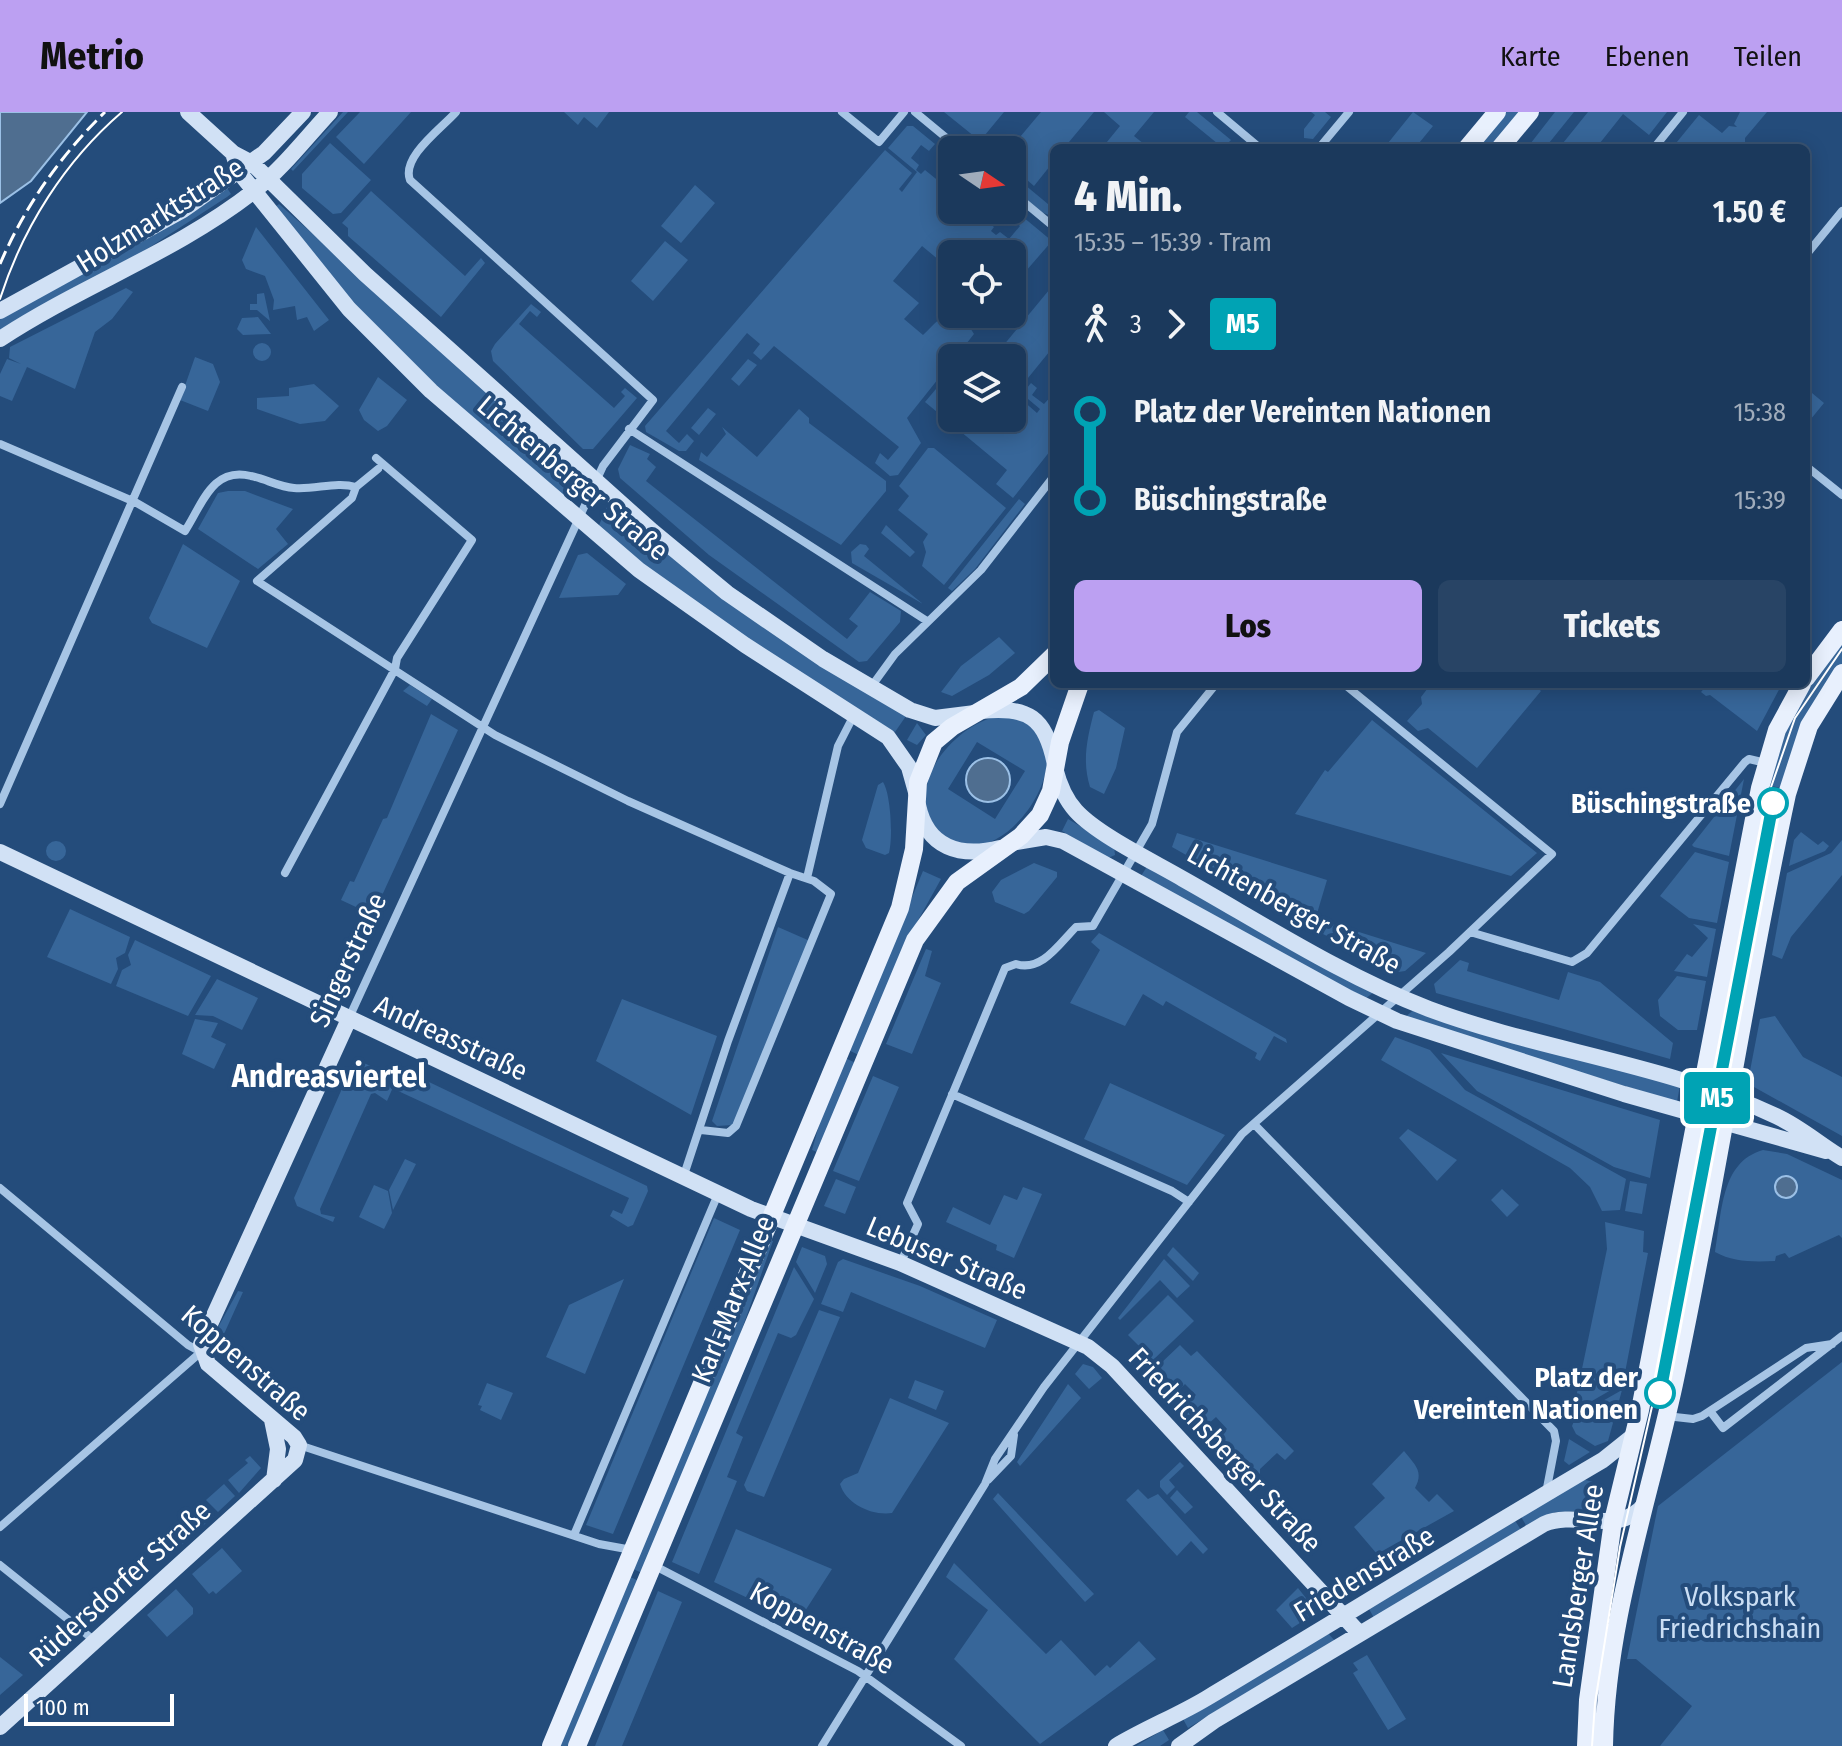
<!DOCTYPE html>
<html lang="de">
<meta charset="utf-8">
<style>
body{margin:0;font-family:"Fira Sans Condensed",sans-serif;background:#284465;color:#f1f3f6;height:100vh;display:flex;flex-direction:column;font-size:30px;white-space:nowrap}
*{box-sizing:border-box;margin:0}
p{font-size:26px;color:#a0acbb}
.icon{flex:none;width:44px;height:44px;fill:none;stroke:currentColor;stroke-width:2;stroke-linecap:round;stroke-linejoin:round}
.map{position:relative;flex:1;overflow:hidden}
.side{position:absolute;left:1050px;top:32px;width:760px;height:544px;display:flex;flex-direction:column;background:#1b395c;border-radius:12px;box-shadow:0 4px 20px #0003,0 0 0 2px #395372}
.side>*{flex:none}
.badge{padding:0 16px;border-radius:6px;font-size:28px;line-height:52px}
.needle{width:52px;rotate:103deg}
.buttons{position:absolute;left:938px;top:24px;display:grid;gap:16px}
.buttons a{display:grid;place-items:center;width:88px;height:88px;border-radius:12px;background:#1b395c;box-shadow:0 4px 20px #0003,0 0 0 2px #395372;font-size:40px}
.scale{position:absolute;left:24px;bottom:20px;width:150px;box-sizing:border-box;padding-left:8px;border:4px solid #fff;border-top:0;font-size:22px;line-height:28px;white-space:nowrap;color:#fff;-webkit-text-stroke:6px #244c7b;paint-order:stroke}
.map>.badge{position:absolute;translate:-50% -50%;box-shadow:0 0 0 4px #fff}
.legs{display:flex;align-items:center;gap:12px;height:88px;padding:0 24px;font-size:26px}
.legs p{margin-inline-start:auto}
.head{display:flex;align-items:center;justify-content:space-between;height:136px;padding:0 24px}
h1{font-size:44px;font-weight:800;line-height:60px}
.action{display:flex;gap:16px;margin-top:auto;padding:16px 24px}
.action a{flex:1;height:92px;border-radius:12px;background:#bca0f2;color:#111;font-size:32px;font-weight:800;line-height:92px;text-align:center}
.action a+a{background:#284465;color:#f1f3f6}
ul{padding:0 24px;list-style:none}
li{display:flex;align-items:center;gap:28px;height:88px;font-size:30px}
li i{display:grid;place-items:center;width:12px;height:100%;margin:0 10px;background:currentColor}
li i::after{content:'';width:20px;height:20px;margin:-10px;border:6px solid;border-radius:50%;background:#1b395c}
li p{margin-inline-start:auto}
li:first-child i{background:linear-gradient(#0000 50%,currentColor 0)}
li:last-child i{background:linear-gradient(currentColor 50%,#0000 0)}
header{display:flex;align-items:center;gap:48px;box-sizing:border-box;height:112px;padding:0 40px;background:#bca0f2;color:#111}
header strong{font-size:38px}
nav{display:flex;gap:44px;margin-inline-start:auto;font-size:28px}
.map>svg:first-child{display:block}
.green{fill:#376699;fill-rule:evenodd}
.water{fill:#4f6e90;stroke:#9bc0e6;stroke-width:2}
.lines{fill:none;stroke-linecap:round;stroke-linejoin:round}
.street{stroke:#a7c5e5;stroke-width:8}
.secondary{stroke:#d1e1f5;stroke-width:16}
.primary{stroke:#e8f0fd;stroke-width:18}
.tram{stroke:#fff;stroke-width:2}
.rail{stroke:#fff;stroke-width:3;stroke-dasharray:14 6;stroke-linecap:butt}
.line-1-casing{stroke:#fff;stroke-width:18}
.line-1{stroke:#00a3b4;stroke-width:12}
.stop-1-dot{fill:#fff;stroke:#00a3b4;stroke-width:4}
.labels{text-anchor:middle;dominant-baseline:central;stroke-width:8;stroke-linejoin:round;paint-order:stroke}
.street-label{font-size:28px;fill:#fff;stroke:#244c7b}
.stop-label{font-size:28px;font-weight:bold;fill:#fff;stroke:#244c7b;text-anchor:end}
.park-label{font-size:28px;fill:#cadef4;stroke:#244c7b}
.quarter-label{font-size:32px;font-weight:bold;fill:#fff;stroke:#244c7b}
</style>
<header>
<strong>Metrio</strong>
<nav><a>Karte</a><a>Ebenen</a><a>Teilen</a></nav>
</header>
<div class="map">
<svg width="1842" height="1634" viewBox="0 0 1842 1634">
<rect width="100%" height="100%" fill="#244c7b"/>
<path class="green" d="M343 0H348L293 59 291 57Z
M360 0H411L364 52 336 25Z
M564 0H609L597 16 584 5 578 13Z
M944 0H1004L980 29Z
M1041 0H1094L1064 36H1054V49L1034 74 1012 55V38H1009Z
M1104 0H1154L1134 24 1149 36H1102L1120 14Z
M1189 0H1197L1231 28 1223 36 1185 5Z
M1311 0H1325L1331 5 1313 27 1304 26V17L1315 3Z
M1413 0 1433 14 1415 36H1384Z
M1504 0H1522L1492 36H1475Z
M1555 0H1574L1545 36H1527Z
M1588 0H1667L1649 23 1623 2 1596 36H1559Z
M1740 0H1767L1745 26V36H1672L1699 3 1722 21 1729 14 1737 15 1734 12Z
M907 14H913L935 32 929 39 921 33 911 46 919 53 916 58 921 62 925 58 946 75 943 79 948 83 952 80V98L970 102 973 98 994 115 991 119 996 123 1000 120 1009 127 1020 114 1012 107 1017 100 1052 129 1012 175V142H1004L992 133 985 142H952L951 158 922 134 893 169 919 191 904 207 923 223C943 203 954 187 974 222L907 306 921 331 898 363 890 364 875 351 880 341 888 348 899 335 774 234 761 248 753 241 760 232 747 221 666 319 679 331 687 322 694 329 686 339H679L646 320 645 314 885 38 912 61 899 77 902 80 917 60 888 36Z
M330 31 371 68 341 101 333 102 302 76V62Z
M1019 68 1054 97V105L1041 100 1013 76Z
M695 73 715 91 681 131 661 114Z
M227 76 231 82 227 85 130 148 0 218V205Z
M371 79 465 164 481 146 485 151 441 205 348 124V116L342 111Z
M279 92 580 358 564 392 399 244 337 175 275 95Z
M256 115 329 208 314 219 307 205 297 208 295 194 273 198 274 188 265 164 246 157 242 148Z
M665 129 688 148 653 189 631 169Z
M1054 172V234L1015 282 1037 301 1040 297 1022 282 1031 271 1037 276 1032 283 1044 292 1054 281V334L1013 386 996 372 1007 358 925 290 952 258V306H1012V246H993Z
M126 176 133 180 112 207 95 220 75 277 27 255 12 289 0 284V262L7 247 21 252 9 246 10 235Z
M264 181 270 209 257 198H250V192H257V182Z
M531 192 541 200 537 205 530 199 519 212 614 296 625 284 621 280 625 276 637 286 593 337H583L493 249 491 239 495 232Z
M258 205 271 222 243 223 237 217 242 206Z
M253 240a9 9 0 1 1 18 0a9 9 0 1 1-18 0Z
M195 245 213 252 220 270 208 299 180 288Z
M748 247 757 253 739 274 731 267Z
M378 265 407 288 387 314 378 319 364 308 359 298Z
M314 272 339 294 325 309 300 312 257 297V286L289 284V276Z
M1806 276 1824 291 1806 313Z
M708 296 716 302 699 323 691 316Z
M799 297 809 306V311L886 369V379L841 433 699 348 701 340 707 345 726 322 722 315 757 345Z
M630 333 650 342 647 347 656 355 646 369 847 527 858 514 849 507 870 480 901 499 900 510 867 549 859 550 709 443 620 366 618 357Z
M928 336H934L1006 396 944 473 922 454 926 440 923 430 928 422 898 398 909 384 899 374Z
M228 379H245L293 397 276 417 288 432 258 457 198 417 218 381Z
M611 386 906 604 895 620 751 534 596 420Z
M1019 387 1025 392 975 457 952 479 948 476Z
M886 413 915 440 910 445 881 421Z
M183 432 240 469 207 536 152 511 149 506Z
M866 433 869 437 864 444 923 492 852 451 851 440 860 432Z
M587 441 626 472 618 483 559 486 578 443Z
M999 525 1015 541 989 563 952 584 941 580 961 554Z
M1842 526V554L1782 676 1766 673 1794 596Z
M1431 572H1533L1541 579 1477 656 1428 616 1418 619 1407 609 1422 592 1421 585Z
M1708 572H1782L1757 619 1710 583 1706 584 1701 580Z
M410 573 432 587 427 594 403 579Z
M1099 598 1125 616 1116 656 1104 682 1090 675C1082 649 1087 627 1094 600Z
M431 602 458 618 373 803 341 788 350 769 354 770 383 707 387 706Z
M998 604C1006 605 1016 606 1023 609 1093 638 994 781 939 719 900 676 954 613 998 604ZM977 630 1025 659 995 707 948 677Z
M1372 608 1537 741 1511 764 1295 702 1325 658 1328 660Z
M917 611 926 623 917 633 907 628Z
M1744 667 1729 744 1694 735 1692 733Z
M883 670C891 682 893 726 889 741L885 743 866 736 862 728 878 673Z
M1068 707 1114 734 1115 743 1108 746 1062 719Z
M1801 720 1818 733 1823 729 1829 734 1825 739 1789 754 1794 728Z
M1177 721 1327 768 1313 815 1172 735Z
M1842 728V763L1791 825 1782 847 1772 843 1787 761 1831 741Z
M46 739a10 10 0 1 1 20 0a10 10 0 1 1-20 0Z
M1695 740 1729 750 1717 811 1689 806 1660 784Z
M1034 751 1057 760V765L1029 799 1024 802 995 790 992 780 1001 768Z
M1148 753 1375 879 1364 888 1141 764Z
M923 759 941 767 911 821 859 943 848 938Z
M1743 788 1760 792 1728 959 1712 952Z
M70 797 130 825 125 841 116 846 118 857 111 872 47 845Z
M1327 810 1426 841 1405 859 1398 860 1323 822Z
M1693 812 1716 817 1707 865 1674 859 1687 842 1692 845 1708 826Z
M778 815 810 829 733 1013 717 1014 712 1009Z
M1099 821 1286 927 1287 931 1274 924 1260 949 1255 946 1257 941 1166 889 1163 894 1143 882 1125 914 1070 891 1100 838 1091 830Z
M135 828 211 864 188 904 116 874 122 858 131 853 128 843Z
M926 837 932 839 925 864 941 871 912 942 886 932Z
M1460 848 1469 851 1467 859 1559 888 1568 860 1600 870 1673 931 1670 947 1436 881 1434 872Z
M1677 864 1706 869 1697 918H1678L1660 904 1658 888Z
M217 867 258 886 242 918 213 904 195 903Z
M622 887 717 924 691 1003 596 949Z
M1416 896 1680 973 1677 990 1404 906Z
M1775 904 1803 945 1842 965V1024L1754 975 1749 964 1760 907Z
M195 907 218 911 211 925 226 932 214 957 182 942Z
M1395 925 1430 938 1465 978 1626 1067 1620 1098 1602 1099 1590 1075 1570 1056 1381 948Z
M1441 941 1660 1008 1650 1066 1614 1055 1477 979Z
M845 946 856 951 817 1040 812 1038 823 999Z
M355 947 397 966 387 989 375 981 371 982 320 1097 321 1102 335 1105 333 1110 297 1094 294 1086Z
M406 959 647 1074 648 1079 633 1113 628 1115 610 1104 613 1098 622 1102 629 1086 396 978Z
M873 964 899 975 859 1069 833 1059Z
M1110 971 1225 1023 1187 1073 1084 1027Z
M1408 1017 1457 1048 1437 1069 1399 1026Z
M1698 1024 1715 1028 1670 1266 1653 1262Z
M1763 1038 1787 1042 1842 1068V1126L1839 1123 1789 1146 1785 1141 1776 1144 1775 1149C1752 1150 1733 1150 1715 1140 1722 1102 1720 1050 1763 1038Z
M405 1047 416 1052 393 1098 389 1078Z
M836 1067 856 1075 845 1102 824 1094Z
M1630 1069 1647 1072 1642 1102 1625 1099Z
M374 1073 388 1079 392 1101 384 1117 359 1105Z
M1023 1075 1042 1082 1014 1146 996 1138 997 1133 946 1110 953 1095 990 1113 1004 1083 1017 1088Z
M1502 1077 1519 1093 1507 1105 1491 1088Z
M714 1106 740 1118 613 1422 586 1413Z
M1605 1110 1644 1119 1643 1140 1648 1141 1623 1271 1573 1300 1607 1137Z
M768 1128 773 1129 736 1234 642 1461 631 1456Z
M802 1135 825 1144 827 1152 815 1181 796 1150Z
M1173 1135 1199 1161 1193 1169 1167 1143Z
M843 1147 920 1174 997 1208 985 1236 851 1180 843 1200 821 1192 838 1150Z
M1164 1147 1190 1174 1177 1186 1160 1168 1120 1208 1118 1206Z
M794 1155 814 1187 796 1223 791 1226 778 1221 736 1321 743 1325 727 1365 737 1369 699 1462 672 1450Z
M624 1167 585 1262 546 1245 569 1193Z
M238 1179 243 1180 224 1222 216 1219Z
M1168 1183 1194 1209 1153 1248 1128 1223Z
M819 1198 840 1205 764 1385 747 1379 744 1373Z
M1180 1233 1191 1244 1197 1239 1294 1339 1285 1348 1277 1341 1260 1357V1362L1219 1324 1227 1317 1216 1305 1196 1323 1176 1302 1196 1283 1185 1272 1177 1280 1159 1253Z
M1842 1250V1634H1660L1692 1594 1636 1547H1627L1658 1394Z
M1083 1252 1093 1255 1102 1266 1089 1277 1075 1262Z
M915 1268 944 1279 936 1298 908 1286Z
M487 1271 513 1281 501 1308 480 1298 482 1294 478 1293Z
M1068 1272 1081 1286 1020 1354 1017 1350Z
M1622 1278 1608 1329 1595 1334 1576 1322 1572 1314 1576 1304Z
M890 1286 949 1311 892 1401C872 1404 846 1392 840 1372L844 1367 858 1361Z
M1569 1327 1590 1340 1569 1353 1564 1349Z
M1404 1339C1415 1353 1424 1359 1415 1376L1429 1390 1437 1382 1454 1399 1377 1442 1354 1415 1385 1386 1372 1372Z
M250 1344 261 1356 239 1381 228 1368 248 1351 245 1348Z
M1180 1350 1184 1354 1169 1368 1175 1375 1167 1383 1160 1375V1369Z
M1582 1367 1593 1370 1586 1399 1555 1400 1527 1415 1520 1403Z
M224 1372 235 1384 218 1400 206 1388Z
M1138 1377 1148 1387 1158 1382 1208 1437 1203 1442 1191 1429 1177 1444 1126 1388Z
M1177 1378 1193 1395 1185 1402 1170 1386Z
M998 1381 1094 1482 1085 1490 993 1387Z
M203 1391 214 1404 198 1418 188 1407Z
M1514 1407 1521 1418 1374 1506 1368 1495Z
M183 1409 194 1422 177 1437 166 1425Z
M736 1417 832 1457 798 1510 714 1470Z
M222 1436 242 1459 216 1482 213 1479 209 1482 192 1462Z
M954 1451 1046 1542 1061 1528 1095 1564 1107 1553 1110 1556 1139 1529 1156 1547 1040 1632 954 1547 988 1498 946 1465Z
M628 1464 639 1469 570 1634H557Z
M1298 1476 1317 1500 1292 1516 1276 1498Z
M176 1477 193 1496V1502L167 1525 147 1503Z
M658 1479 682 1490 622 1634H595Z
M1327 1520 1335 1529 1188 1616 1183 1607Z
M1367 1543 1406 1607 1388 1618 1353 1561 1358 1558 1353 1551Z
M0 1545 23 1563 0 1583Z
M1163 1618 1169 1628 1160 1634H1136Z"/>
<path class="water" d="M0 0H87L31 69 0 91Z
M966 668a22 22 0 1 1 44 0a22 22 0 1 1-44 0Z
M1775 1075a11 11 0 1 1 22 0a11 11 0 1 1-22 0Z"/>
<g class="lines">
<path class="street" d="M842 0 879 30 904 0
M915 0 961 38
M1217 0 1260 36
M1319 36 1349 0
M1654 36 1683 0
M1012 80 1054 115
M1806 143 1842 99
M629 317 927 509
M0 332 135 390 185 419C202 393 212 354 251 364 266 367 279 375 294 376 315 378 336 369 356 375
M1806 354 1842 383
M378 357 356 375 352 386 257 469 495 623 628 689 790 761 814 769 831 782 736 1014 728 1021 701 1018
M871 575 895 542 981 458 1054 364
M0 692 182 275
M285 761 395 557 397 546 472 428 376 346
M807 766 838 634 854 603
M1470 820 1572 850 1587 841 1745 650 1749 647 1766 651
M349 906 603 354 653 288 410 68C401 45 442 16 456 0
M952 982 1172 1079 1189 1090
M1254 1012 1554 1319 1556 1329 1546 1381
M683 1066 728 929 790 761
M0 1076 188 1233 201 1240 0 1415
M901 1150 918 1112 907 1091 1005 856 1016 852C1042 860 1059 832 1076 815L1093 814 1152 712 1177 620 1216 572
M1710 1299 1723 1316 1842 1224
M1666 1304 1693 1307 1702 1304 1806 1236 1832 1232
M299 1333 599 1432 632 1438
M988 1368 1011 1344 1014 1323
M574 1423 718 1082
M0 1453 95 1529
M653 1453 858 1559 961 1634
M822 1634 985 1372 995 1347 1044 1275 1242 1022 1449 840 1552 742 1344 572"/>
<path class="secondary" d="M188 0 233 41 252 51 365 162 652 419 727 481 823 547 910 598 935 606 975 601
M233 41 239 60 349 197 431 279 639 458 745 533 888 625 909 655 916 680
M0 199 183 98 264 41 303 0
M0 227C82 173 176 140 254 79 282 57 305 27 330 0
M981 599C1028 594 1046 605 1055 653
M1055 656C1059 672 1065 687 1076 699 1098 723 1154 750 1183 767 1263 812 1343 864 1429 897 1542 939 1667 952 1776 1004 1800 1015 1819 1032 1842 1046
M918 693C927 736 960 746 1000 736
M1011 731 1046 725 1063 729 1349 886 1397 909 1624 982 1826 1039
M0 740 751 1097 900 1151 1088 1235 1112 1254 1360 1522
M272 1308 278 1337 274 1368
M0 1615 295 1348 299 1333 294 1325 208 1252 201 1232 349 907
M1116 1634C1146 1616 1177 1604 1207 1586 1339 1507 1470 1426 1603 1348L1633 1324
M1179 1634 1214 1609 1544 1412C1577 1398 1619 1424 1644 1393"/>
<path class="primary" d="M1467 36 1497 0
M1500 36 1530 0
M1806 566 1842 518
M551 1634 900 796 914 737 918 670 934 630 952 615 1021 575 1054 543
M577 1634 915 828 957 770 1021 724 1040 703 1051 679 1060 630 1080 572
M1586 1634 1588 1588 1613 1409 1640 1298 1760 676 1777 618 1802 572
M1604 1634C1606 1510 1648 1392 1674 1272 1716 1076 1745 877 1787 682L1809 614 1842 561"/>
<path class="tram" d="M0 187C23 115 65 49 122 0
M1592 1634 1595 1591 1620 1435 1656 1277 1770 678 1795 606 1842 537"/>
<path class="rail" d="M0 152C25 94 60 44 105 0"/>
</g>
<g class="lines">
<g class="line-1-casing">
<path id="line-1" d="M1660 1281 1773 691"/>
</g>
<use href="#line-1" class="line-1"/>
</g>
<g class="stop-1-dot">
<circle cx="1773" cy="691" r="14"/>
<circle cx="1660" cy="1281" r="14"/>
</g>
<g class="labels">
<g class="street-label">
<text transform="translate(160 103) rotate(-32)">Holzmarktstraße</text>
<text transform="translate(573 366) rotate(40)">Lichtenberger Straße</text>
<text transform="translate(1294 797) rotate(29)">Lichtenberger Straße</text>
<text transform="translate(348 848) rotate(-65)">Singerstraße</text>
<text transform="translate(451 926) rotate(25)">Andreasstraße</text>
<text transform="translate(947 1146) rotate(23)">Lebuser Straße</text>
<text transform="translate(733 1187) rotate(-68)">Karl-Marx-Allee</text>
<text transform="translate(246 1251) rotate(41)">Koppenstraße</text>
<text transform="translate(1225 1338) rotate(47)">Friedrichsberger Straße</text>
<text transform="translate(1364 1462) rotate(-31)">Friedenstraße</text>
<text transform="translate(120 1472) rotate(-42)">Rüdersdorfer Straße</text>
<text transform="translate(1578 1474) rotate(-81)">Landsberger Allee</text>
<text transform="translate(822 1516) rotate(29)">Koppenstraße</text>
</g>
<g class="stop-label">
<text x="1751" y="691">Büschingstraße</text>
<text x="1638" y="1265">Platz der<tspan x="1638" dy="32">Vereinten Nationen</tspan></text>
</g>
<g class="park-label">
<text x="1740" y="1484">Volkspark<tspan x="1740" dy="32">Friedrichshain</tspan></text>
</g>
<g class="quarter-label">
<text x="329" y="964">Andreasviertel</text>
</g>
</g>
</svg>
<div class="buttons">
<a><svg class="needle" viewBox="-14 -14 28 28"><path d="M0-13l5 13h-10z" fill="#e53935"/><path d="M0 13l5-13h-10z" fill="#a0acbb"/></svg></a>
<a><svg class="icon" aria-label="locate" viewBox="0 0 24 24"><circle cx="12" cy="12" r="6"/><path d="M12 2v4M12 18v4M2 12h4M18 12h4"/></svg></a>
<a><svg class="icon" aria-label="layers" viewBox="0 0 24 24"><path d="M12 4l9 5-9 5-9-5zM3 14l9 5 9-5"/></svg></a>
</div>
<div class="scale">100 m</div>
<b class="badge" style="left:1717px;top:986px;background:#00a3b4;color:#fff">M5</b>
<section class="side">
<div class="head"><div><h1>4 Min.</h1><p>15:35 – 15:39 · Tram</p></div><b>1.50 €</b></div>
<div class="legs"><svg class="icon" aria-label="walk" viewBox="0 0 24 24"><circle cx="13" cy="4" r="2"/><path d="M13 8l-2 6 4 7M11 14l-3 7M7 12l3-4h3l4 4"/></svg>3<svg class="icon" aria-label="forward" viewBox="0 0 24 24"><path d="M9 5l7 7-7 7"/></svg><b class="badge" style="background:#00a3b4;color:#fff">M5</b></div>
<ul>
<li><i style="color:#00a3b4"></i><b>Platz der Vereinten Nationen</b><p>15:38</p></li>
<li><i style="color:#00a3b4"></i><b>Büschingstraße</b><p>15:39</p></li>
</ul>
<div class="action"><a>Los</a><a>Tickets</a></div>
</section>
</div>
